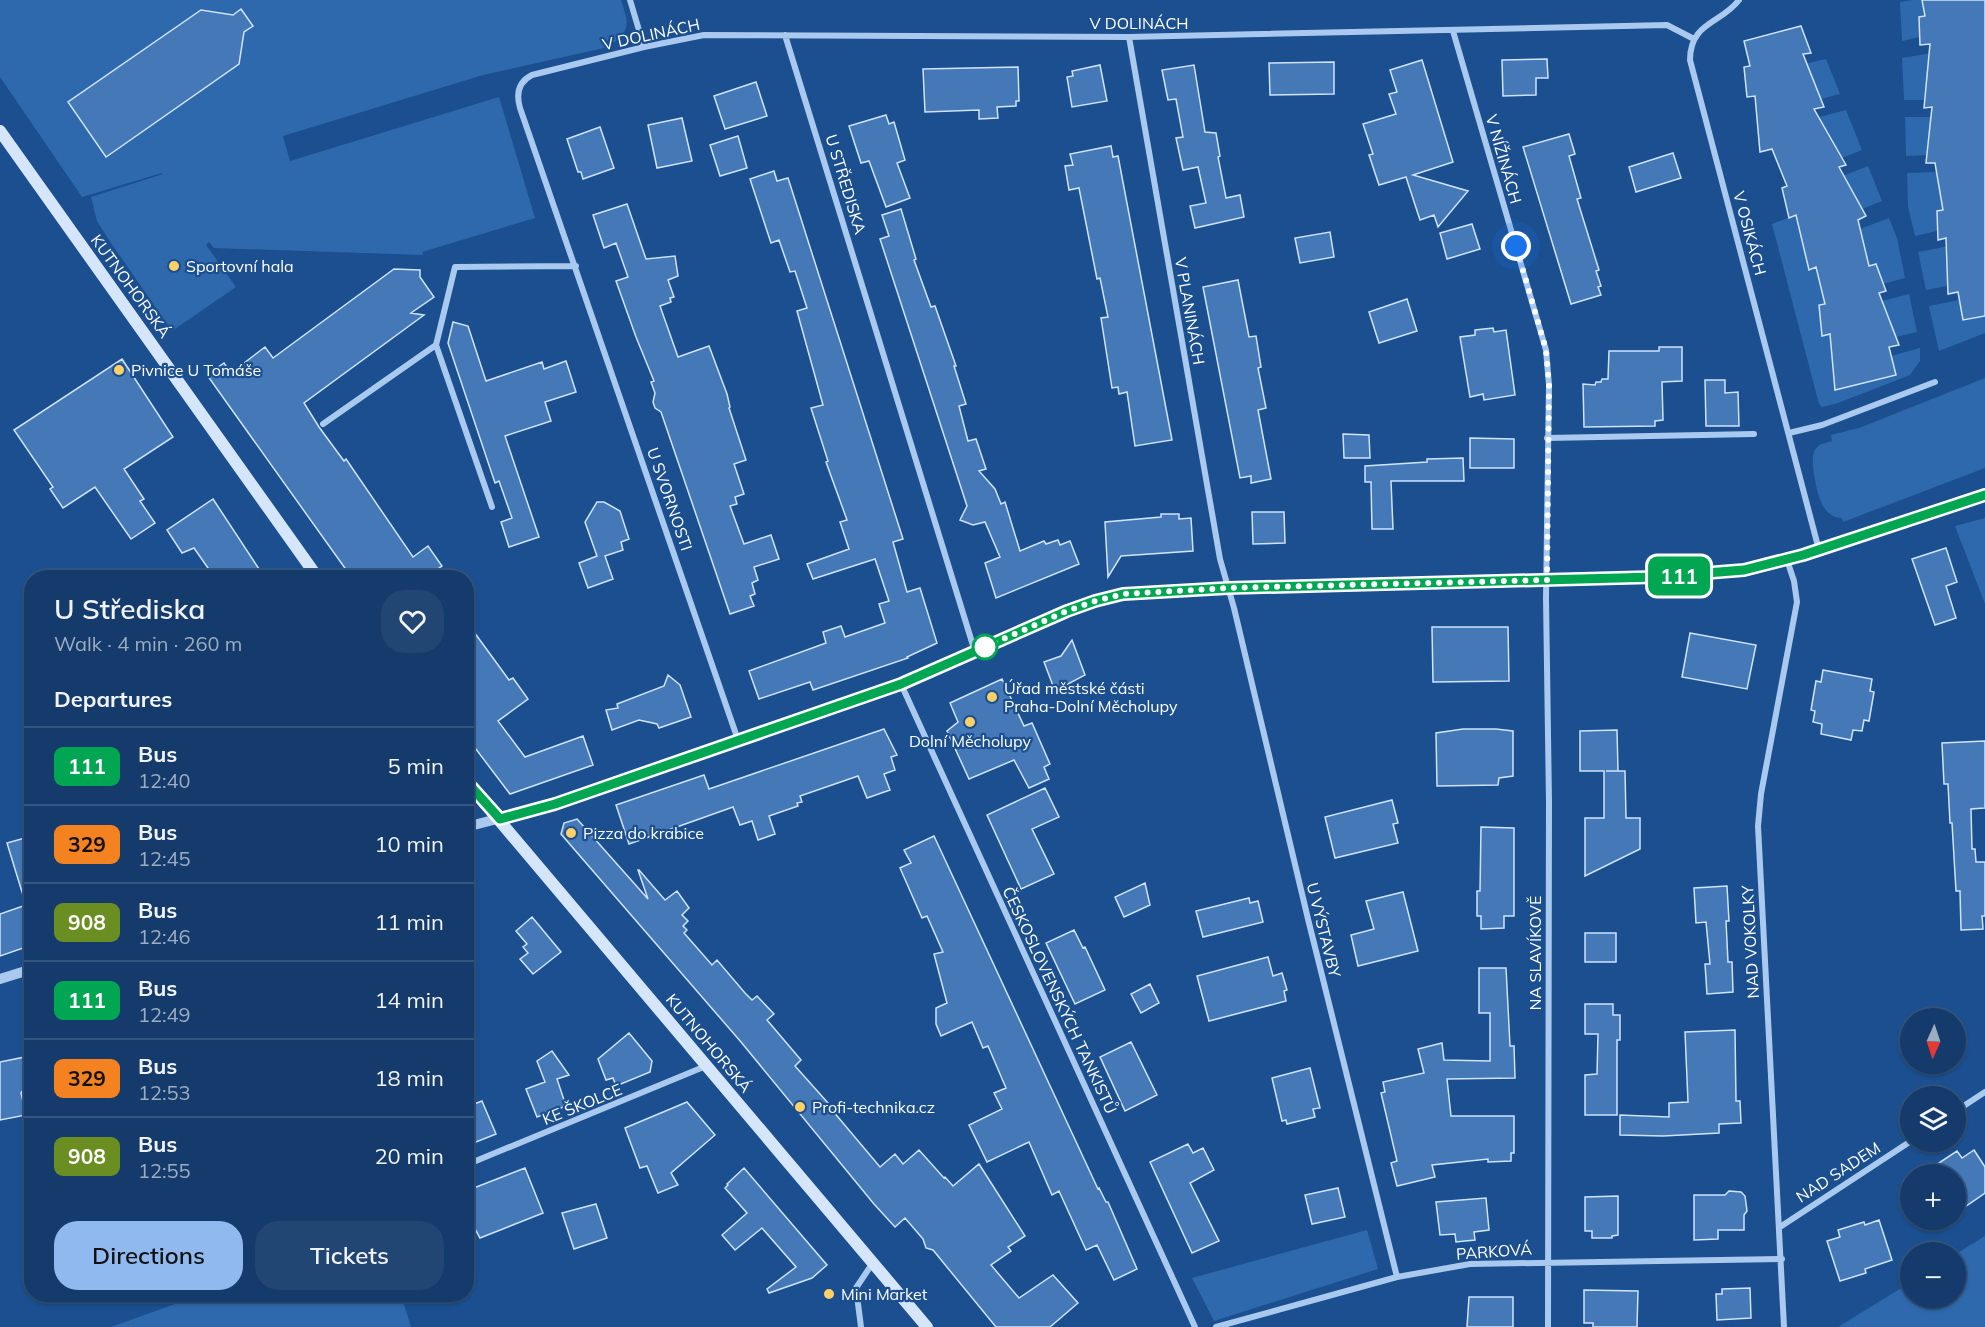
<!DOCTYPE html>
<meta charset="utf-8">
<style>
body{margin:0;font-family:Mulish,sans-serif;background:#214673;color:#f1f3f6;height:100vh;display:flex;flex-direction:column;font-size:22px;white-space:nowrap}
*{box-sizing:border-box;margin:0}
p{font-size:20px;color:#9dadc1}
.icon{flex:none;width:33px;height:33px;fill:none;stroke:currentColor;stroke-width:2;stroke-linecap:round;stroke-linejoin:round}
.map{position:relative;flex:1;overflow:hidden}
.sheet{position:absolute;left:24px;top:570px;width:450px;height:732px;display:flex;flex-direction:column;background:#143b6b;border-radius:24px;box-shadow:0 2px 4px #0004,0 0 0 2px #33557e}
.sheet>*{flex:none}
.badge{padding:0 12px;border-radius:9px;font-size:21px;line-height:39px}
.needle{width:39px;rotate:183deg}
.buttons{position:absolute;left:1900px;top:1008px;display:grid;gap:12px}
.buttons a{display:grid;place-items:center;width:66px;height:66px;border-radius:50%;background:#143b6b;box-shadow:0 2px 4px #0004,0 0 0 2px #33557e;font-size:30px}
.you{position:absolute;width:30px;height:30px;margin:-15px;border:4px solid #fff;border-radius:50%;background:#1a73e8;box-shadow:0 0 0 9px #1a73e833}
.map>.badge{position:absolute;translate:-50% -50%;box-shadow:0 0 0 3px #fff}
h2{padding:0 30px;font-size:22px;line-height:54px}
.round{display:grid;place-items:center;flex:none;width:63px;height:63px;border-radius:24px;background:#214673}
.summary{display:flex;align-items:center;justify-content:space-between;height:102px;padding:0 30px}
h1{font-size:28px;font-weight:600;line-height:45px}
.primary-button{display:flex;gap:12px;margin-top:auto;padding:12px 30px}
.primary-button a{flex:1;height:69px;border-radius:24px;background:#90b9f0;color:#111;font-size:24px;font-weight:600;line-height:69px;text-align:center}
.primary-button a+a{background:#214673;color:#f1f3f6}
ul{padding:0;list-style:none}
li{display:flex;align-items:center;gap:18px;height:78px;padding:0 30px;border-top:2px solid #33557e}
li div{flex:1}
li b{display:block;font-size:22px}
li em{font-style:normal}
li .badge{min-width:66px;font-weight:700;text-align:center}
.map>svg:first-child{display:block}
.green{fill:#2e69ad}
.building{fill:#4478b7;stroke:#cfe3fa;stroke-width:1.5}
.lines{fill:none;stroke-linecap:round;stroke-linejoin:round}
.minor{stroke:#a9c9ee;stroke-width:6}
.tertiary{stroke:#a9c9ee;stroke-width:10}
.secondary{stroke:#d6e6fa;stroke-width:12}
.line-casing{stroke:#fff;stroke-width:14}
.line{stroke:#00a651;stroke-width:9}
.walk{stroke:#fff;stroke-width:6;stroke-dasharray:0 10.8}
.poi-dot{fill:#ffd166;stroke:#1b4f8f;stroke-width:2}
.stop-dot{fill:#fff;stroke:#00a651;stroke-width:3}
.labels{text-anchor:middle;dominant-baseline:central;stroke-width:4.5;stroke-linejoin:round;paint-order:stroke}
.street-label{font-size:16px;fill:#fff;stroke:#1b4f8f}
.poi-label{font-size:16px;fill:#fff;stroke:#1b4f8f;text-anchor:start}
</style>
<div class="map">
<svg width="1985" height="1327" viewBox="0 0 1985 1327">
<rect width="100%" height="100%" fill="#1b4f8f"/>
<path class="green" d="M0 0H621C630 27 630 30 608 47L483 75 283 136 290 161 499 97 535 218 422 252 423 255 214 248 209 242 206 245 236 287 172 331 109 240 97 221 91 197 163 174 162 173 82 197 0 77Z
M1913 0H1922L1925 16 1919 17 1920 37 1902 41 1900 2Z
M1932 53 1933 79H1927L1924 100H1904L1902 58Z
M1826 59 1840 94 1821 99 1813 80 1807 81 1804 64Z
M1846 110 1862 150 1842 158 1832 140 1826 142 1816 118Z
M1905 117H1934L1935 134 1929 135 1926 155 1906 156Z
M1868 166 1882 201 1862 209 1840 177Z
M1936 172 1943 210 1937 211V231L1915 236 1908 207 1907 173Z
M1798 214 1810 270 1816 267 1825 304 1819 306 1822 336 1832 334 1835 389 1896 374 1891 356 1920 348V361L1910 375 1838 403 1822 407 1819 404 1772 224Z
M1889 218 1897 238 1905 278 1883 284 1876 264 1869 266 1860 229Z
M1949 246 1953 264 1947 265V286L1926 290 1918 252Z
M1909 294 1917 332 1896 337 1878 302Z
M1959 300 1963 320 1985 317V333L1939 351 1929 306Z
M1985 378V468L1843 522 1842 518C1834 518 1827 513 1823 506 1817 495 1809 460 1815 450 1819 443 1826 443 1832 441L1831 435 1859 428Z
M1985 518V604L1955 526Z
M1367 1230 1378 1269 1214 1321 1192 1278Z
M1985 1236V1327H1838L1911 1282V1298H1956V1254Z
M200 1295H401L411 1327H111Z"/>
<path class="building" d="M1922 0H1985V316L1963 320 1958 292 1948 294 1946 238 1938 240 1937 211 1943 210 1935 163H1926L1932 107 1924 108 1930 44 1920 45 1919 17 1925 16Z
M241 9 253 26 244 32 239 64 106 157 68 102 201 10 233 15Z
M1801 26 1811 53 1803 54 1824 107 1814 109 1846 165 1839 167 1866 216 1858 220 1869 266 1876 264 1886 291 1879 293 1899 345 1889 347 1896 375 1835 390 1830 334 1822 336 1819 305 1825 304 1816 267 1809 270 1796 215 1789 218 1782 188 1787 186 1772 149 1760 152 1755 96 1747 97 1744 67 1750 66 1744 41Z
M1547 59 1548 78H1536V95L1503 96 1502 60Z
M1422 60 1453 162 1413 175 1468 191 1438 227 1434 215 1420 220 1406 177 1379 185 1369 155 1373 154 1363 124 1396 114 1389 94 1397 92 1390 70Z
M1334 62V94L1270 95 1269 63Z
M1100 65 1107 101 1072 107 1067 77 1073 76 1072 71Z
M1194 65 1205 132 1216 133 1220 156 1218 157 1226 198 1240 195 1244 217 1195 228 1190 206 1206 203 1198 167 1183 170 1176 138 1183 137 1176 99 1168 100 1162 70Z
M1018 67 1019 101H1016V106L997 107 998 118 979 119V110L925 112 923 69Z
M756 82 767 116 725 129 714 96Z
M886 115 889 124 894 122 905 160 897 163 910 198 886 207 869 161 861 163 849 126Z
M682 118 692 161 657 168 648 125Z
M600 127 614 168 583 179 581 172H578L567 139Z
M1569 134 1575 154 1569 156 1581 198 1577 199 1599 270 1596 271 1601 286 1598 287 1601 295 1571 304 1523 147Z
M738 136 747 168 720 176 710 145Z
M1111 146 1113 157 1118 156 1172 440 1135 446 1127 392 1119 394 1118 387 1112 388 1101 318 1108 317 1100 278 1097 279 1079 188 1069 190 1065 166 1073 165 1070 154Z
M1673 153 1681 178 1636 192 1629 167Z
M774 171 777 181 788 178 903 539 893 542 907 592 920 588 937 643 907 657 908 658 813 690 810 682 759 699 749 671 826 643 823 632 841 626 845 637 885 623 879 604 889 601 875 559 813 579 807 564 849 549 840 522 847 520 826 462 828 461 811 408 823 405 797 311 807 308 795 271 790 272 779 240 771 243 750 179Z
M627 204 646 259 675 256 678 276 668 280 674 297 670 298 671 302 660 306 678 357 709 346 727 394 730 407 729 408 746 460 734 464 744 494 735 497 737 504 730 506 744 544 771 535 779 559 754 567 758 580 752 583 755 594 750 596 754 606 730 614 661 412 655 408 653 402 655 393 651 382 654 381 636 337 616 281 628 277 616 243 604 248 593 215Z
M901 209 916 259 914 260 931 307 935 306 956 366H954L966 404 959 406 968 441 976 439 986 469 979 471 995 489 1001 504 1005 502 1020 551 1044 541 1046 544 1058 540 1060 545 1070 541 1079 564 996 598 985 563 1000 557 985 522 973 525 960 520 967 506 880 239 889 236 882 215Z
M1472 224 1480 249 1447 259 1440 233Z
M1330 232 1334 257 1300 263 1295 238Z
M394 269 420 270V277L434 297 411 313 424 315 304 403 319 427 344 461 346 459 413 557 428 546 442 566 427 576 428 578H352L207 375 224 363 231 373 265 347 273 358Z
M1238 280 1249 337 1256 336 1261 367 1258 368 1266 408 1258 410 1271 479 1251 483V476L1240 478 1203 287Z
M1407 299 1417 331 1379 343 1369 312Z
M453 322 468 326 486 381 542 362 544 369 566 361 576 392 545 402 551 421 505 436 539 537 509 547 501 522 512 518 499 481 495 483 448 343Z
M1493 328 1494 332 1506 330 1515 395 1484 400 1483 394 1470 397 1460 337 1475 335V330Z
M1659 347H1682V381L1662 382 1663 420 1655 421V426L1584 427 1583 384 1595 385 1596 382H1601L1602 379H1608L1609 351H1659Z
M122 359 173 437 124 469 144 499 140 501 155 523 131 539 95 487 63 508 50 489 53 487 14 430Z
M1705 380H1725V393L1738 392 1739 426H1706Z
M1343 434 1369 435 1370 458H1344Z
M1470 438 1514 439V468H1470Z
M1463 458 1464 481H1391L1393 529H1372L1371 482H1365V466L1427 462V459Z
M213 499 265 578H215L194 548 182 553 167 530Z
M597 502H604L620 511 629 539 621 542 623 550 605 556 613 579 588 588 579 563 597 556 585 522Z
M1252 512H1284L1285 543 1253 544Z
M1161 514H1179V519L1191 518 1193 551 1121 556 1108 577 1105 522 1161 517Z
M1946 548 1957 582 1946 586 1956 618 1935 625 1912 559Z
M466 621 509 680 513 678 528 699 498 721 525 757 583 736 593 765 510 794 466 736Z
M1432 627H1508L1509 681 1433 682Z
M1690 633 1756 645 1747 689 1682 677Z
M1072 640 1085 675 1055 691 1044 662 1061 656Z
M1823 670 1872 679 1870 691 1874 692 1869 721 1864 720 1862 731 1853 730 1851 740 1821 734 1822 724 1813 722 1815 711 1811 710 1816 681 1821 682Z
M668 675 680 685 691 717 659 728 657 724 639 720 612 730 606 710 618 708 617 704 664 686Z
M1002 679 1024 726 1032 723 1050 764 1044 767 1049 779 1029 788 1014 760 969 779 947 731 958 722 950 703Z
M884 729 897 755 891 757 895 770 884 774 890 790 867 798 858 776 800 796 802 802 797 803 798 806 769 816 775 834 758 840 752 821 740 825 733 807 629 844 616 805 704 775 709 789Z
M1463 729H1496L1513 731V776L1499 778 1498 785 1437 786 1436 733Z
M1617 730 1618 771H1606H1625L1626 818H1640V849L1585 876V818H1604V771H1580V731Z
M1985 741V808L1971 809 1972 849H1975L1976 862H1985V916H1982L1983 929 1961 930 1960 891H1956L1952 823H1950L1948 784H1944L1942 743Z
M1045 788 1059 817 1032 829 1054 874 1021 889 987 815Z
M1392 800 1398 823 1393 824 1398 843 1335 858 1325 817Z
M577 819 648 899 638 870H639L665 900 677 891 689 908 682 915 688 921 683 926 687 930 684 933 712 965 717 960 745 993 752 1000 757 996 774 1014 767 1020 801 1060 795 1066 828 1103 827 1104 880 1167 895 1154 903 1164 919 1150 944 1178 945 1177 953 1186 979 1164 1025 1236 1008 1247 1011 1251 991 1265 1019 1298 1053 1275 1078 1303 1050 1327H996L933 1250 926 1248 923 1239 905 1218 895 1227 874 1204 741 1042 561 834 564 823Z
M1481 827 1514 828V916H1504V928L1481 929V916H1477V891H1480Z
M32 836V945L0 956V914L26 905 7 843Z
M934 836 1098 1189 1099 1188 1106 1202H1108L1137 1269 1114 1280 1097 1245 1086 1250 1059 1191 1052 1195 1029 1142 987 1162 969 1125 1002 1109 994 1093 1006 1088 988 1046 983 1048 972 1022 941 1036 936 1024V1008L947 1003 934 954 943 952 927 916 922 918 900 868 911 863 904 850Z
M1145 883 1150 905 1124 917 1115 897Z
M1727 886 1729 921H1726L1728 962H1732L1733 992 1707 994 1705 964H1710L1706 922 1696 923 1694 888Z
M1403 892 1418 951 1358 966 1351 935 1374 929 1366 901Z
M1249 898 1250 903 1258 901 1263 922 1203 937 1196 911Z
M532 917 561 952 533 974 520 959 528 953 523 947 527 944 516 931Z
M1074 930 1083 948 1085 947 1105 990 1075 1004 1046 943Z
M1585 933H1616V962H1585Z
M1268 957 1273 976 1282 973 1287 990 1284 991 1286 1001 1209 1021 1197 976Z
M1479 968H1506L1510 1046H1514L1515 1078 1447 1079 1451 1116H1514V1153H1511V1161L1488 1162V1159L1432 1165 1435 1177 1397 1186 1391 1163 1397 1161 1381 1093 1385 1092 1383 1082 1424 1073 1418 1049 1442 1043 1444 1060 1490 1061V1013H1479Z
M1150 984 1159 1003 1141 1013 1131 994Z
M1585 1004H1613V1015H1620V1040H1617V1115H1585V1075L1597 1074 1598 1034H1585Z
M1735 1030 1736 1101H1740L1741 1123 1719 1124V1133L1663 1136 1620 1135V1115L1669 1117V1103L1688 1102 1685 1032Z
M629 1033 652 1061 650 1072 616 1086 613 1078 606 1080 598 1059Z
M1131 1042 1157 1095 1125 1111 1100 1057Z
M552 1051 569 1075 557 1079 566 1106 537 1117 526 1089 545 1082 537 1061Z
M25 1057 30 1081 21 1093 26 1115 0 1120V1062Z
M1310 1068 1320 1108 1313 1109 1315 1117 1287 1124 1286 1120 1282 1121 1272 1078Z
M482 1101 496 1134 466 1146V1107Z
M687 1102 715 1135 671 1173 678 1185 658 1193 647 1166 640 1168 625 1128Z
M1188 1144 1193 1153 1203 1148 1214 1170 1190 1183 1219 1241 1192 1253 1150 1162Z
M1974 1150 1985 1167V1193L1956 1213V1174H1922L1957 1151 1962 1158Z
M525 1168 543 1213 480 1238 466 1212V1191Z
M744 1168 827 1265 812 1278 769 1293 767 1289 796 1267 762 1228 735 1250 722 1235 747 1213 725 1188 728 1185 727 1184Z
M1338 1188 1345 1217 1312 1224 1305 1195Z
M1729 1191 1741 1192 1745 1196 1747 1211 1744 1215V1230H1718V1239L1694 1240V1195H1725Z
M1618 1196V1235L1612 1236V1238H1592V1231H1585V1197Z
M1486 1198 1489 1230 1474 1232 1475 1240 1465 1241 1456 1242 1455 1234 1440 1235 1436 1202Z
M596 1204 607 1238 574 1249 562 1213Z
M1879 1220 1892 1260 1865 1269 1866 1273 1840 1281 1827 1241 1840 1237 1838 1230 1864 1222 1865 1225Z
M1750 1288 1751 1318 1717 1320 1716 1294H1722V1289Z
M1584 1290 1638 1291 1637 1327H1593V1323H1584Z
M1469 1297H1513V1327H1467Z"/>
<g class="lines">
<path class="minor" d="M630 0 644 47
M1739 0C1721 24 1690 22 1690 60L1819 550
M1453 31 1546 350 1549 385 1546 598 1549 802 1548 1327
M785 35 975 652
M1129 37 1220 559 1234 608 1308 919 1397 1277
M323 424 436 345
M1789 433 1822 425 1935 382
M1547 438 1754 434
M492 507 436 345 455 267 576 266
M901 684 1195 1327
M738 740 520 108C516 94 518 82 532 75L644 47 704 35 1129 37 1667 25 1694 39
M1956 1111 1985 1092
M466 1165 706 1066
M1780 1227 1911 1141
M861 1327 856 1288 872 1264
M1216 1327 1397 1277 1470 1264 1782 1259
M1784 1327 1758 826 1761 794 1797 602 1794 581 1787 560"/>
<path class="tertiary" d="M466 827 555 804 901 684 1067 611 1095 601 1123 594 1228 588 1656 577 1744 570 1819 550 1985 495
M0 979 32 969"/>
<path class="secondary" d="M0 131 318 578
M466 781 927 1327"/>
</g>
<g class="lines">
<g class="line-casing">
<path id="line" d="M466 781 500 819 555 804 901 684 1067 611 1095 601 1123 594 1228 588 1656 577 1744 570 1803 555 1985 495"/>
</g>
<use href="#line" class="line"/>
<path class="walk" d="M985 647 1067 611 1095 601 1123 594 1228 588 1547 580 1549 385 1546 350 1516 246"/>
</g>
<g class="poi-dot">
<circle cx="174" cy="266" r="6"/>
<circle cx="119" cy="370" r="6"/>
<circle cx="992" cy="697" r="6"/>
<circle cx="970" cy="722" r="6"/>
<circle cx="571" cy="833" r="6"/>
<circle cx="800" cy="1107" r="6"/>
<circle cx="829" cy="1294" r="6"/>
</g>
<circle class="stop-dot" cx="985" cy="647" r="12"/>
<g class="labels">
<g class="street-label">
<text x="1139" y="23">V DOLINÁCH</text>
<text transform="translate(651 34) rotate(-12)">V DOLINÁCH</text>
<text transform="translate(1504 159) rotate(74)">V NÍŽINÁCH</text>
<text transform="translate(846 184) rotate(73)">U STŘEDISKA</text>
<text transform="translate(1750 233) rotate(75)">V OSIKÁCH</text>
<text transform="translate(131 286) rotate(54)">KUTNOHORSKÁ</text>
<text transform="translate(1190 311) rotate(80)">V PLANINÁCH</text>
<text transform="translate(670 499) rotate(71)">U SVORNOSTI</text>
<text transform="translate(1324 930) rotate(76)">U VÝSTAVBY</text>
<text transform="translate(1750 942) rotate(-93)">NAD VOKOLKY</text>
<text transform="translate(1535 953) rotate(-90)">NA SLAVÍKOVĚ</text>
<text transform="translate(1060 1000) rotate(65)">ČESKOSLOVENSKÝCH TANKISTŮ</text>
<text transform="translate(709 1043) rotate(50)">KUTNOHORSKÁ</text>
<text transform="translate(582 1104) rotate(-22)">KE ŠKOLCE</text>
<text transform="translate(1838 1172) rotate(-33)">NAD SADEM</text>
<text transform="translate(1494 1251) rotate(-4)">PARKOVÁ</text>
</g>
<g class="poi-label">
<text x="186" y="266">Sportovní hala</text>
<text x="131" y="370">Pivnice U Tomáše</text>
<text x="1004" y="688">Úřad městské části<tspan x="1004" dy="18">Praha-Dolní Měcholupy</tspan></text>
<text x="970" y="741" text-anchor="middle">Dolní Měcholupy</text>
<text x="583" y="833">Pizza do krabice</text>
<text x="812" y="1107">Profi-technika.cz</text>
<text x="841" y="1294">Mini Market</text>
</g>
</g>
</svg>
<div class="buttons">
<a><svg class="needle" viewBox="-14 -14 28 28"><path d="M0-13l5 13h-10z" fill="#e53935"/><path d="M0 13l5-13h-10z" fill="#9dadc1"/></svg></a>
<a><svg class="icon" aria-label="layers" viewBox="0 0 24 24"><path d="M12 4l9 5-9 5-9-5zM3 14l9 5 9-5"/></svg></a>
<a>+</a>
<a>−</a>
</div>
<div class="you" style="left:1516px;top:246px"></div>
<b class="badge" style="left:1679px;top:576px;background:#00a651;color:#fff">111</b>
<section class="sheet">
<div class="summary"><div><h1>U Střediska</h1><p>Walk · 4 min · 260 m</p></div><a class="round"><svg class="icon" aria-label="heart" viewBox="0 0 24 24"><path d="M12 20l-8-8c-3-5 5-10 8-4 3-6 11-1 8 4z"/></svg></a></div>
<h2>Departures</h2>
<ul>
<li><span class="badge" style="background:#00a651;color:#fff">111</span><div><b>Bus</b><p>12:40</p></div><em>5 min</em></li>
<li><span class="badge" style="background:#f58220;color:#111">329</span><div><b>Bus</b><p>12:45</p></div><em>10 min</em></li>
<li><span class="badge" style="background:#6b8e23;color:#fff">908</span><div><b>Bus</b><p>12:46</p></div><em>11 min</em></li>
<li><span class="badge" style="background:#00a651;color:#fff">111</span><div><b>Bus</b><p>12:49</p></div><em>14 min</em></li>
<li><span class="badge" style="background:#f58220;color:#111">329</span><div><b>Bus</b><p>12:53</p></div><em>18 min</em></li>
<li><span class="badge" style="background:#6b8e23;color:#fff">908</span><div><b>Bus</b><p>12:55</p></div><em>20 min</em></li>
</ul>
<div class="primary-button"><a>Directions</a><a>Tickets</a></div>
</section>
</div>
